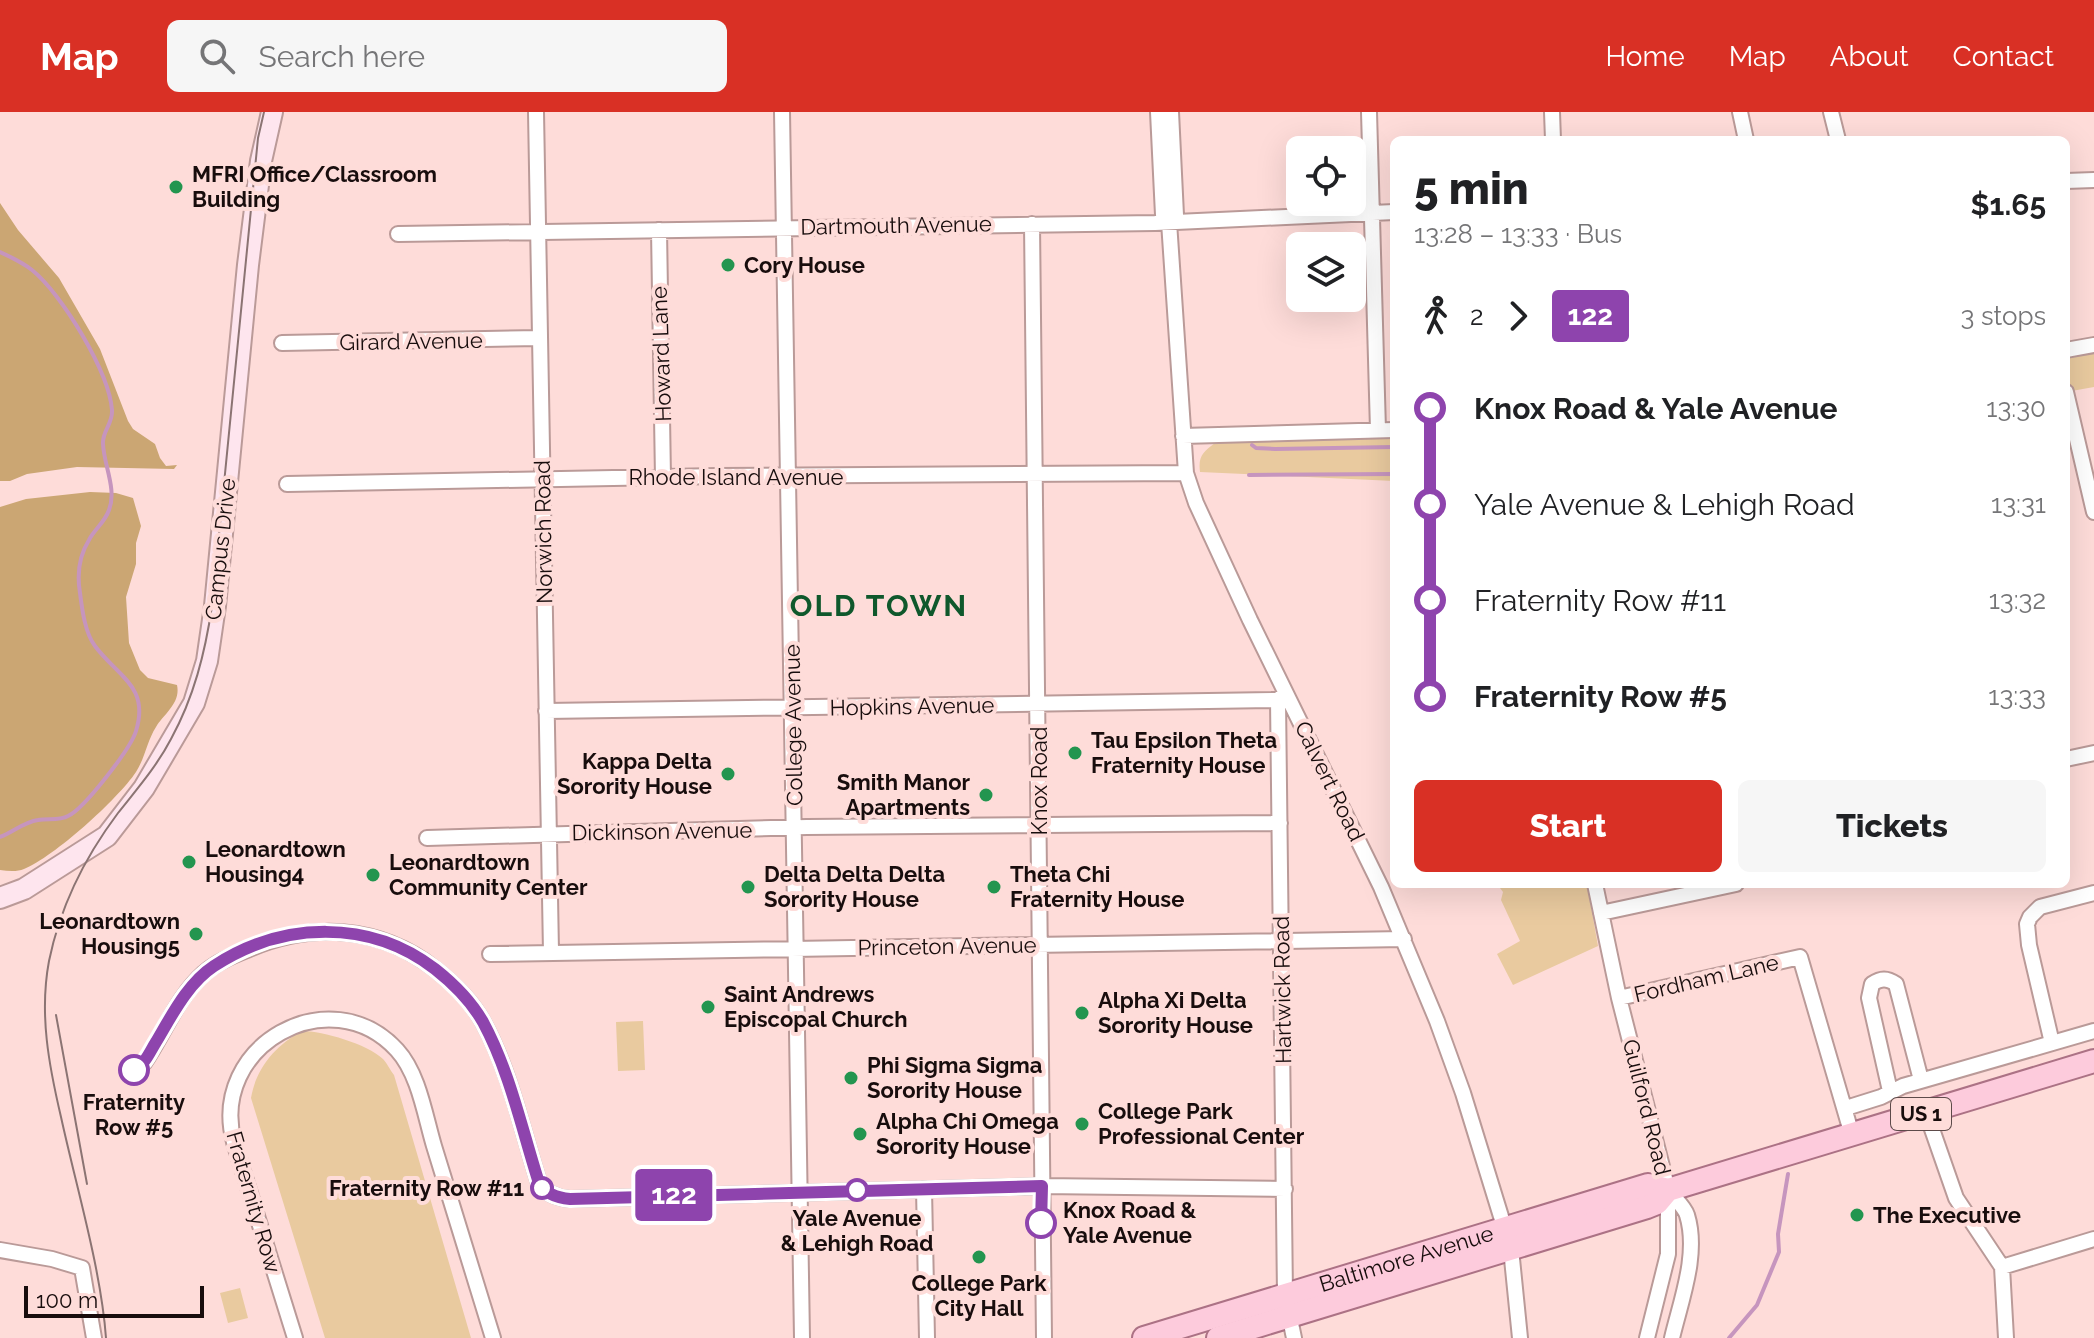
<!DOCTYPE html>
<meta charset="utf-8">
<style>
body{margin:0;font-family:Raleway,sans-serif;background:#f6f6f6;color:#202124;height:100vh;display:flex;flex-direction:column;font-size:30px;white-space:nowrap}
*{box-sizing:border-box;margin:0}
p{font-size:26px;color:#757577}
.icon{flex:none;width:44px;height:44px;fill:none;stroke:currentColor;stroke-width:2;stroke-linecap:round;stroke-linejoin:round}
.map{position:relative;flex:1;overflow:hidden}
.panel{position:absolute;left:1390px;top:24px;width:680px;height:752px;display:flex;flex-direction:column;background:#fff;border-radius:12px;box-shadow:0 8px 32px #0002}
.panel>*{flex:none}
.badge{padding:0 16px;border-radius:6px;font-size:28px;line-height:52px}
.fabs{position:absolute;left:1286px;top:24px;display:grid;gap:16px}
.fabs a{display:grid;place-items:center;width:80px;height:80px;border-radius:12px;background:#fff;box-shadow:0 8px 32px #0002;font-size:40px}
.scale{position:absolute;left:24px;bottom:20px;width:180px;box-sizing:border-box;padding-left:8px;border:4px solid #180d0d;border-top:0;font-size:22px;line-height:28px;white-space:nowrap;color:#180d0d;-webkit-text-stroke:6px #fedcd9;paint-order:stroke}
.map>.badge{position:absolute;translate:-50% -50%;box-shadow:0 0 0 4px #fff}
.legs{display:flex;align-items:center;gap:12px;height:88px;padding:0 24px;font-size:26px}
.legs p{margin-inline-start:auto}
.summary{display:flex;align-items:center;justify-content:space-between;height:136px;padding:0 24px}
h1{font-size:44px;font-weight:800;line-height:60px}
.action{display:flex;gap:16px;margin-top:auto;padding:16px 24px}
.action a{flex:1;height:92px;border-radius:12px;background:#d93025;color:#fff;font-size:32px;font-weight:800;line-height:92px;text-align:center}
.action a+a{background:#f6f6f6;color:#202124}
ul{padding:0 24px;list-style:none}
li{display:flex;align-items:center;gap:28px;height:96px;font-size:30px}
li i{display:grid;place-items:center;width:12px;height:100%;margin:0 10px;background:currentColor}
li i::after{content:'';width:20px;height:20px;margin:-10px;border:6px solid;border-radius:50%;background:#fff}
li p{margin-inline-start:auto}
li:first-child i{background:linear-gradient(#0000 50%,currentColor 0)}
li:last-child i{background:linear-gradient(currentColor 50%,#0000 0)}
header{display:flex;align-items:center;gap:48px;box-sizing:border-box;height:112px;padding:0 40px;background:#d93025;color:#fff}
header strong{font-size:38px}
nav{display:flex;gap:44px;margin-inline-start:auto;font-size:28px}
.search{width:560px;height:72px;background:#f6f6f6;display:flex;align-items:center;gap:20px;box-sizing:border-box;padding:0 28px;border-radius:12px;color:#757577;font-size:30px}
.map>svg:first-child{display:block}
.green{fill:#e9ca9f}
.forest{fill:#cba673}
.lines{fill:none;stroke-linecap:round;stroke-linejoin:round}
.stream{stroke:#c695be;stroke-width:4}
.street-casing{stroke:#ba9a98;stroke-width:18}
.secondary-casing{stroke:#ba9a98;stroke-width:24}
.primary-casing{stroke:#ac7285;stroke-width:26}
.street{stroke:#fff;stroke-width:14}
.secondary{stroke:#fee5ee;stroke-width:20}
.primary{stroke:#fdcbdc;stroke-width:22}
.tram{stroke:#8b7473;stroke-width:2}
.line-1-casing{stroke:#fff;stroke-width:18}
.line-1{stroke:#8e44ad;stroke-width:12}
.poi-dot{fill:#23954f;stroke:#fedcd9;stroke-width:3}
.stop-1-dot{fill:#fff;stroke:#8e44ad;stroke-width:4}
.labels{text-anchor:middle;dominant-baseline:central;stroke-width:8;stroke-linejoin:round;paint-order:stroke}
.shield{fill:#fedcd9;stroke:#5d4b4a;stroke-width:2}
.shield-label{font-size:20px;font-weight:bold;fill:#180d0d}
.poi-label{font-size:22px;font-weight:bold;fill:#180d0d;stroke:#fedcd9;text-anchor:start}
.street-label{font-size:22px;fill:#180d0d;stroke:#fedcd9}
.stop-label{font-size:22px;font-weight:bold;fill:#180d0d;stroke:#fedcd9}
.district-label{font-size:30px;font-weight:bold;letter-spacing:2px;fill:#0f582c;stroke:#fedcd9}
</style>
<header>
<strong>Map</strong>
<div class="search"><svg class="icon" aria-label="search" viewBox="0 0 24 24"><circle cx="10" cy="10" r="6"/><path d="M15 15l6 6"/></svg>Search here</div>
<nav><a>Home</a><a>Map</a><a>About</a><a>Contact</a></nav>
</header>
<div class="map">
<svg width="2094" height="1226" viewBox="0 0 2094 1226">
<rect width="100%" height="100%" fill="#fedcd9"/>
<path class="green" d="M2094 233V275L2066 280V238Z
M1394 322V369L1200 360C1198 344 1203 340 1215 331Z
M1497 772H1587L1598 834 1513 873 1497 842 1520 829 1501 788 1503 780Z
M643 909 645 958 618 959 616 910Z
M302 919C323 919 367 932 383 947 387 951 390 958 394 963L471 1226H325L251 986C256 956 276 933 302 919Z
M240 1176 248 1206 228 1211 220 1181Z"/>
<path class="forest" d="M0 91 18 118 59 166 100 237 128 309 133 317 155 332 160 346 166 354 177 353 174 357 77 355 27 362 10 369H0Z
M90 380 116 381 133 386 141 414 136 431V452L126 485 129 531 140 558 148 566 177 573C181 591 164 602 156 615 147 629 145 646 136 660 118 687 54 745 24 757 17 760 8 759 0 758V395L26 387Z"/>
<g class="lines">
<path class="stream" d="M0 140C11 145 22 150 32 158 62 182 109 260 112 298 113 312 102 319 103 332 104 354 117 377 109 398 105 410 94 418 89 428 79 444 77 463 80 481 82 497 85 521 95 534 117 564 150 574 136 619 131 636 84 697 68 704 59 709 48 706 38 708 24 710 13 720 0 725
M1252 333 1256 336 1275 337 1394 335
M1249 363 1394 362
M1729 1226 1757 1193 1779 1140 1778 1122 1788 1062"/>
<g class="street-casing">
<path id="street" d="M536 0 551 840
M782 0 802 1226
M1158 0 1163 103 1169 110 1186 361 1196 391 1250 508 1381 775 1437 909 1463 981 1511 1137 1520 1226
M1369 0 1378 318
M1552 0 1553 28
M1740 0 1746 28
M1831 0 1838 28
M2066 69 2094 68
M1169 110 1176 103 1171 0
M1032 112 1044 1226
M659 118 663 366
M398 122 1155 111 1394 100
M282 231 540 226
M2066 238 2094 233
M2066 280 2094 400
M1183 324 1394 318
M287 372 718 364 1186 361
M1284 582 1278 588 1285 1183 1294 1226
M546 599 1278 588
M2066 647 2094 641
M427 726 807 715 1280 711
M1595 772 1619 886 1668 1078V1142L1647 1226
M1601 801 1736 772
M490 842 1404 827
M1619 886 1800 845 1852 1023
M2052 931 2029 833 2027 812 2030 805 2040 795 2094 781
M144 951C164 922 177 885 204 861 217 850 232 844 247 838 311 810 379 813 435 857 454 872 471 888 483 910 510 959 522 1018 539 1071 546 1082 557 1086 570 1087L1042 1074 1285 1077
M1890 979 1869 886 1872 872C1881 866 1887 866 1896 872L1921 968
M1846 996 1881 985 1903 974 2094 919
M1926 1000 1956 1086 2002 1155 2006 1226
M924 1077 927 1226
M1668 1078C1674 1086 1684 1094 1687 1103 1699 1142 1681 1188 1672 1226
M0 1138 52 1147 82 1156 94 1226
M2002 1155 2094 1127
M295 1226 234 1030C208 934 330 865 397 938 419 962 425 1004 434 1034 454 1098 473 1162 493 1226"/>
</g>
<g class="secondary-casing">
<path id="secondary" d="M0 786 24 777 107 724 144 676 194 591 207 549 215 494 248 153 261 49 272 0"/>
</g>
<g class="primary-casing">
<g id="primary">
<path id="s1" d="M1144 1226 1648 1073 1668 1078"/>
<path d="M1218 1226 1647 1095 1657 1091 1668 1078 2094 949"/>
</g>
</g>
<use href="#street" class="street"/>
<use href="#secondary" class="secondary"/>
<use href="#primary" class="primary"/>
<path class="tram" d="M56 903 87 1072
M106 1226C101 1157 76 1074 61 1005 49 954 39 902 49 849 60 795 85 745 118 701 137 677 157 654 171 627 194 585 205 541 212 494L258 26 264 0"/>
</g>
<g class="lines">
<g class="line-1-casing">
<path id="line-1" d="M134 958C146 951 149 941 156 930 172 903 188 871 214 854 283 809 370 807 435 857 454 872 471 889 483 910 510 960 522 1018 539 1071 546 1082 557 1086 570 1087L1042 1074 1041 1111"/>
</g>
<use href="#line-1" class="line-1"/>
</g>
<g class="poi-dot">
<circle cx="176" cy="75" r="8"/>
<circle cx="728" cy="153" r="8"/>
<circle cx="1075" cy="641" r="8"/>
<circle cx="728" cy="662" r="8"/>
<circle cx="986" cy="683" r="8"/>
<circle cx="189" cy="750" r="8"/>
<circle cx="373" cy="763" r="8"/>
<circle cx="748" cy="775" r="8"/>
<circle cx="994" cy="775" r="8"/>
<circle cx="196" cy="822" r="8"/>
<circle cx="708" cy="895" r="8"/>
<circle cx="1082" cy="901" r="8"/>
<circle cx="851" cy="966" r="8"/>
<circle cx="1082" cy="1012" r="8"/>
<circle cx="860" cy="1022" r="8"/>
<circle cx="1857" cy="1103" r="8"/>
<circle cx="979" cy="1145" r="8"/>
</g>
<g class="stop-1-dot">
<circle cx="134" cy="958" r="14"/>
<circle cx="542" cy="1076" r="10"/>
<circle cx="857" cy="1078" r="10"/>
<circle cx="1041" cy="1111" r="14"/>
</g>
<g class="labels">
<rect class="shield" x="1891" y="986" width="60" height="32" rx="6"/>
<g class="shield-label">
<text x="1921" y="1002">US 1</text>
</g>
<g class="poi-label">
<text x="192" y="62">MFRI Office/Classroom<tspan x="192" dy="25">Building</tspan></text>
<text x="744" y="153">Cory House</text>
<text x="1091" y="628">Tau Epsilon Theta<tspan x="1091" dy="25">Fraternity House</tspan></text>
<text x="712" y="649" text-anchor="end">Kappa Delta<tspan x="712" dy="25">Sorority House</tspan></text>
<text x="970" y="670" text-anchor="end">Smith Manor<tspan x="970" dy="25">Apartments</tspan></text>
<text x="205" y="737">Leonardtown<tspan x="205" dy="25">Housing4</tspan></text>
<text x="389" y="750">Leonardtown<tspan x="389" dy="25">Community Center</tspan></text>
<text x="764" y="762">Delta Delta Delta<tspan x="764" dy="25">Sorority House</tspan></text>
<text x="1010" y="762">Theta Chi<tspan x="1010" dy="25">Fraternity House</tspan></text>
<text x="180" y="809" text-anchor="end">Leonardtown<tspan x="180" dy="25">Housing5</tspan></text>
<text x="724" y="882">Saint Andrews<tspan x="724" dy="25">Episcopal Church</tspan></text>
<text x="1098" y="888">Alpha Xi Delta<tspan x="1098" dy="25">Sorority House</tspan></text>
<text x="867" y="953">Phi Sigma Sigma<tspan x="867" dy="25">Sorority House</tspan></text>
<text x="1098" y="999">College Park<tspan x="1098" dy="25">Professional Center</tspan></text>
<text x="876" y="1009">Alpha Chi Omega<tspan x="876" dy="25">Sorority House</tspan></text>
<text x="1873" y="1103">The Executive</text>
<text x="979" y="1171" text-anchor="middle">College Park<tspan x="979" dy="25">City Hall</tspan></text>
</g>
<g class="street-label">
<text transform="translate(896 113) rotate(-1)">Dartmouth Avenue</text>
<text transform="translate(411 229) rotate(-1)">Girard Avenue</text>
<text transform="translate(661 242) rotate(-92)">Howard Lane</text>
<text x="736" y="365">Rhode Island Avenue</text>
<text transform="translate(543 420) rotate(-91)">Norwich Road</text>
<text transform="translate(220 437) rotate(-84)">Campus Drive</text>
<text transform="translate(912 594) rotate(-1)">Hopkins Avenue</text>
<text transform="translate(793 613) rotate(-91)">College Avenue</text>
<text transform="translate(1039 669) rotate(-90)">Knox Road</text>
<text transform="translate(1330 669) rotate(64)">Calvert Road</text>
<text transform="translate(662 719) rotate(-1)">Dickinson Avenue</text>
<text transform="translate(947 834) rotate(-1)">Princeton Avenue</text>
<text transform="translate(1706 866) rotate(-13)">Fordham Lane</text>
<text transform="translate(1282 878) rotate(-91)">Hartwick Road</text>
<text transform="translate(1647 995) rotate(76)">Guilford Road</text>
<text transform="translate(254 1090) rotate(74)">Fraternity Row</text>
<text stroke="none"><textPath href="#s1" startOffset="274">Baltimore Avenue</textPath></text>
</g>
<g class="stop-label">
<text x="134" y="990">Fraternity<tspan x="134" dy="25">Row #5</tspan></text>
<text x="524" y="1076" text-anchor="end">Fraternity Row #11</text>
<text x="1063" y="1098" text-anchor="start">Knox Road &amp;<tspan x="1063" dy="25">Yale Avenue</tspan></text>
<text x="857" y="1106">Yale Avenue<tspan x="857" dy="25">&amp; Lehigh Road</tspan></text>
</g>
<g class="district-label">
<text x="879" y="493">OLD TOWN</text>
</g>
</g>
</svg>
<div class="fabs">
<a><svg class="icon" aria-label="locate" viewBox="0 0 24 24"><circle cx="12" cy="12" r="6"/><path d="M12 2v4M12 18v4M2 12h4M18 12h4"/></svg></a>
<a><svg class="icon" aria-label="layers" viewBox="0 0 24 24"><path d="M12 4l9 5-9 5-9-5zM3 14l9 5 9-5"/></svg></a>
</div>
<div class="scale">100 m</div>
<b class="badge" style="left:674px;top:1083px;background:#8e44ad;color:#fff">122</b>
<section class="panel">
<div class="summary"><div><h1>5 min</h1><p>13:28 – 13:33 · Bus</p></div><b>$1.65</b></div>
<div class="legs"><svg class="icon" aria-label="walk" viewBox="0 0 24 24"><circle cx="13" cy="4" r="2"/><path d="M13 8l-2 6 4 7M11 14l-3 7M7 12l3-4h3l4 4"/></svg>2<svg class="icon" aria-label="forward" viewBox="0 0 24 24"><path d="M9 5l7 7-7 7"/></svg><b class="badge" style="background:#8e44ad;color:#fff">122</b><p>3 stops</p></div>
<ul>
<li><i style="color:#8e44ad"></i><b>Knox Road &amp; Yale Avenue</b><p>13:30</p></li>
<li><i style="color:#8e44ad"></i><span>Yale Avenue &amp; Lehigh Road</span><p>13:31</p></li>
<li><i style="color:#8e44ad"></i><span>Fraternity Row #11</span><p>13:32</p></li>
<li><i style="color:#8e44ad"></i><b>Fraternity Row #5</b><p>13:33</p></li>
</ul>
<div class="action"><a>Start</a><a>Tickets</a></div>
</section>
</div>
